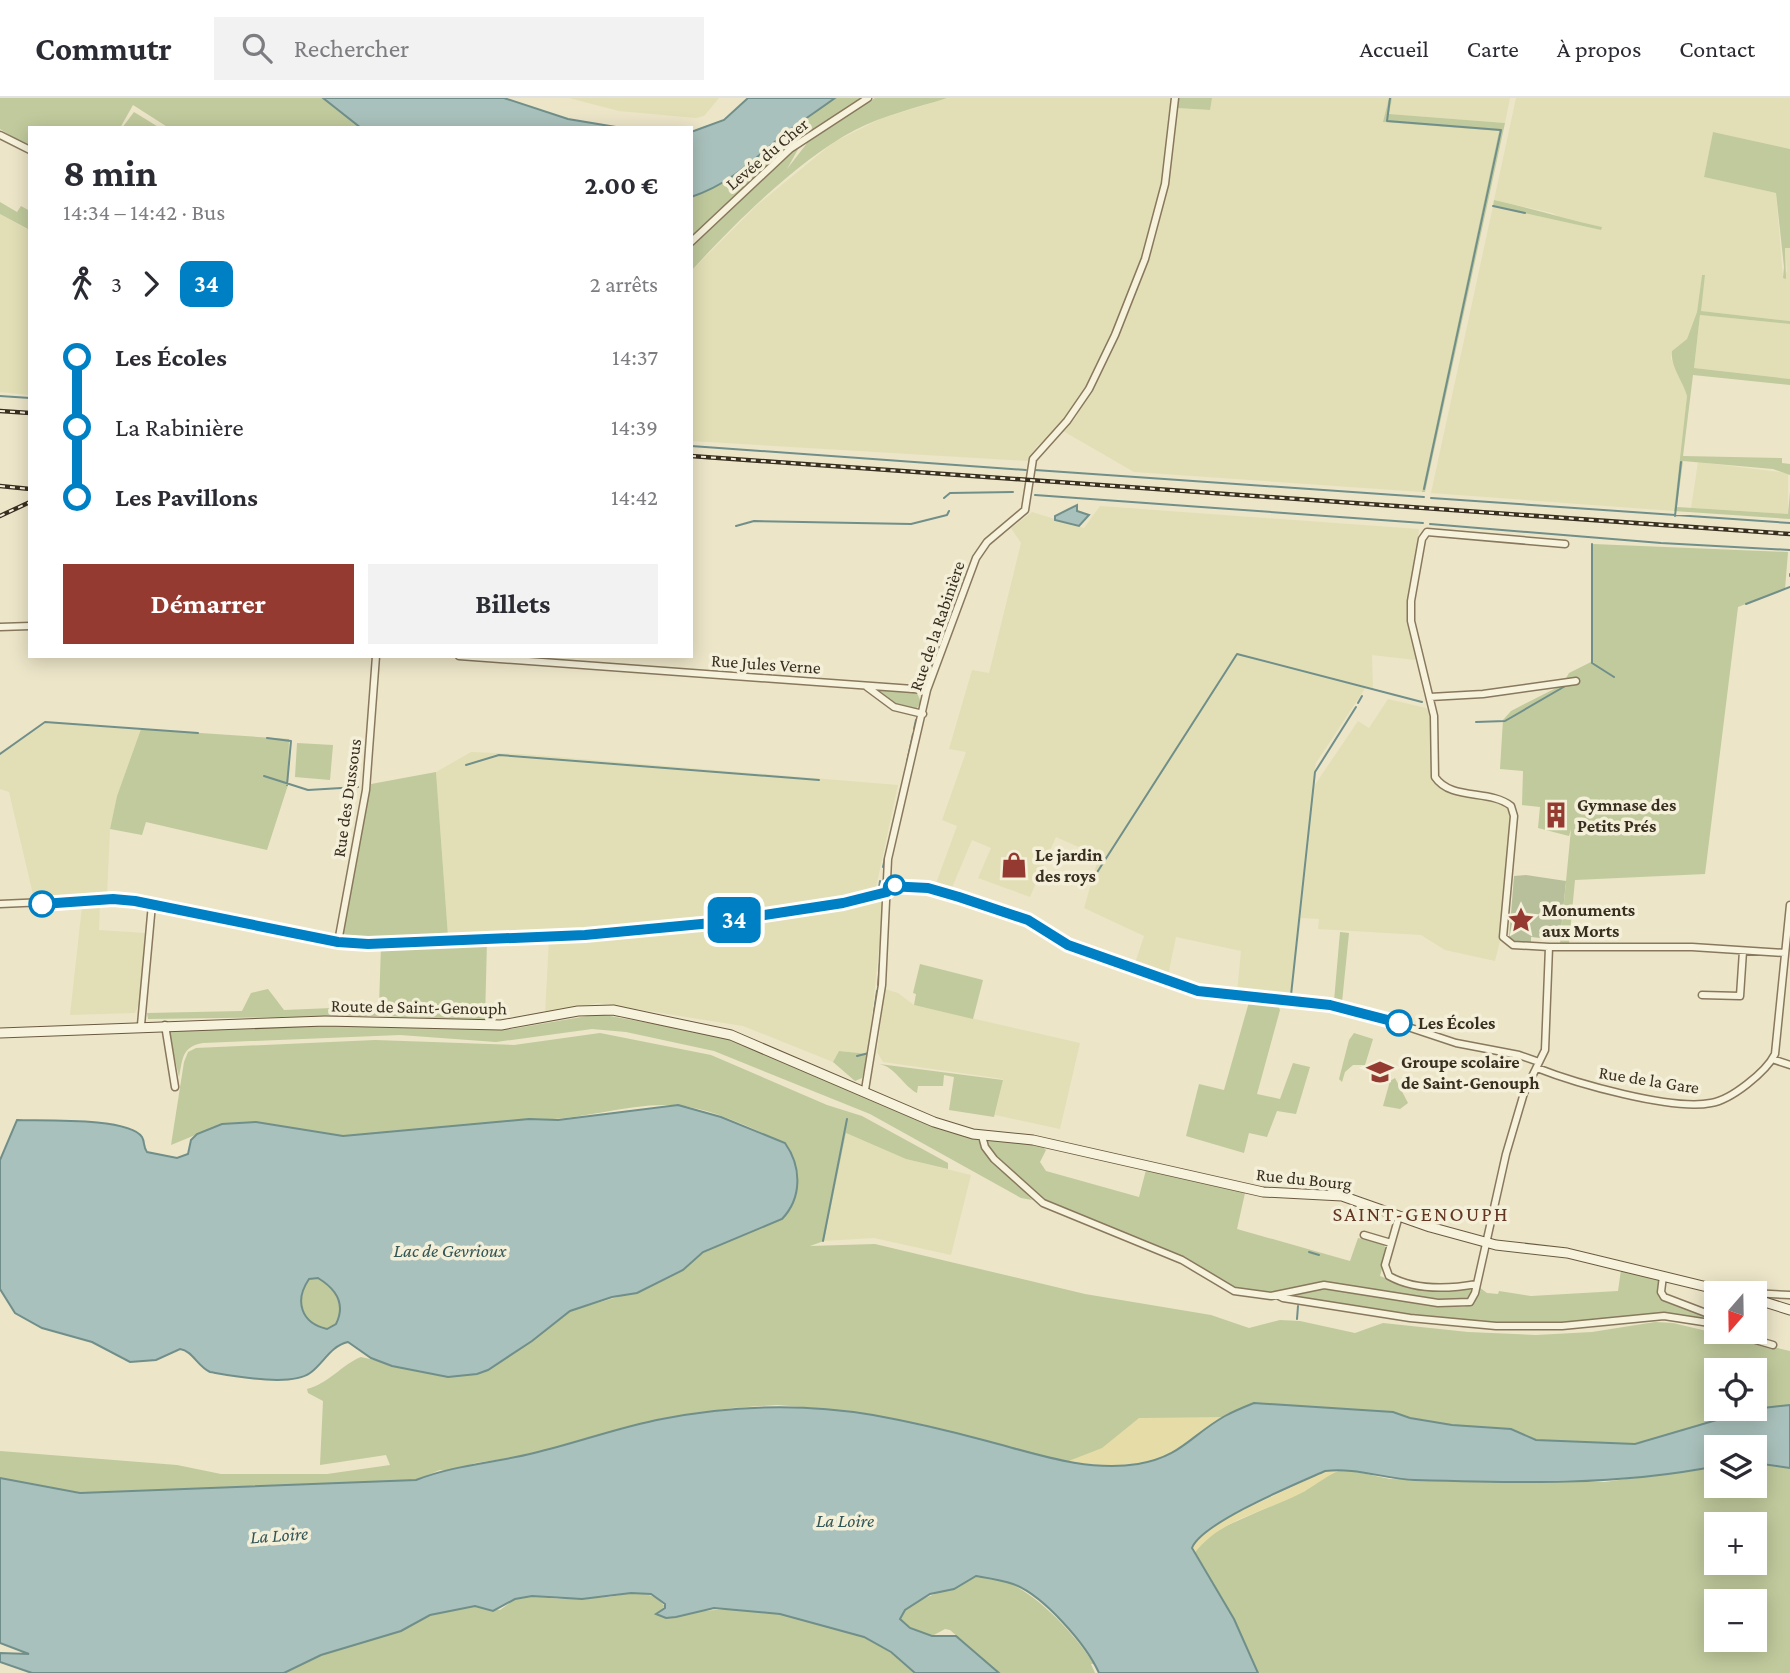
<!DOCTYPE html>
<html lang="fr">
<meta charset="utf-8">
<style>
body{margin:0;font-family:"Crimson Pro",serif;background:#f2f2f3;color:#2b2b33;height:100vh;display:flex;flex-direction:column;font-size:26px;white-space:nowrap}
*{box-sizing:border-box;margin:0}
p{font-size:23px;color:#7c7c81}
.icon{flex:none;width:38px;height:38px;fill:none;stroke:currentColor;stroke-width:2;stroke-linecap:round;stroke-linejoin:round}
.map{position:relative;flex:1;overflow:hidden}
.panel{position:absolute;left:28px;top:28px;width:665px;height:532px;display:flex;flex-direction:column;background:#fff;border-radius:0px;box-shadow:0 4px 18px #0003}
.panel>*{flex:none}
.badge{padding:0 14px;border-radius:10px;font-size:24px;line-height:46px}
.needle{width:46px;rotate:200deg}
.controls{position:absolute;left:1704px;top:1183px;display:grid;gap:14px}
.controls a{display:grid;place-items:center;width:63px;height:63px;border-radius:0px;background:#fff;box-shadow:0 4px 18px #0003;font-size:35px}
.map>.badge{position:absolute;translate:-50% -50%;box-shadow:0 0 0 4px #fff}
.legs{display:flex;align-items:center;gap:10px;height:77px;padding:0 35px;font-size:23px}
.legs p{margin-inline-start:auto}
.head{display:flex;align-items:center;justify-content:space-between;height:119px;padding:0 35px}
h1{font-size:38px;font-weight:700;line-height:52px}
.cta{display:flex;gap:14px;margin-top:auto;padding:14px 35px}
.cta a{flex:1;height:80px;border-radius:0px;background:#943a31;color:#fff;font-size:28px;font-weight:700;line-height:80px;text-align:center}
.cta a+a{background:#f2f2f3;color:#2b2b33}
ul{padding:0 35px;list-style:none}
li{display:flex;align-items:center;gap:24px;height:70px;font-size:26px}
li i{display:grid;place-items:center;width:10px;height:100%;margin:0 9px;background:currentColor}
li i::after{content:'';width:18px;height:18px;margin:-9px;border:5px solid;border-radius:50%;background:#fff}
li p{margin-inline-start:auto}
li:first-child i{background:linear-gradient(#0000 50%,currentColor 0)}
li:last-child i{background:linear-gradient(currentColor 50%,#0000 0)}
header{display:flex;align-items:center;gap:42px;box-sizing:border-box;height:98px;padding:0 35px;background:#fff;border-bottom:2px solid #e1e1e2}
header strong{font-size:33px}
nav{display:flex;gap:38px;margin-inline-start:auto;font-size:24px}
.search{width:490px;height:63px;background:#f2f2f3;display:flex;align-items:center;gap:18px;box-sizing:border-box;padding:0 24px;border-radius:0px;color:#7c7c81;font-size:26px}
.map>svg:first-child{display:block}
.farmland{fill:#e2dfb6}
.green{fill:#c0ca9c;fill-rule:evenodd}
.sand{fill:#e6dca7}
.cemetery{fill:#b8c09b}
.water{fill:#a9c1bc;stroke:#708f8a;stroke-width:2;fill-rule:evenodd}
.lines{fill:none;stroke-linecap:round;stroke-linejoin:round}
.stream{stroke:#708f8a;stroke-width:2}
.street-casing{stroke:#88785e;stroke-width:9}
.secondary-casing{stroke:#6a5941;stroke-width:11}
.street{stroke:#f7f2db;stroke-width:6}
.secondary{stroke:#f7f2db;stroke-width:9}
.rail-casing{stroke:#392f21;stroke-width:4.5}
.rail{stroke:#f4efd8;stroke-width:2;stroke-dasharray:5;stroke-linecap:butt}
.line-1-casing{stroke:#fff;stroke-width:16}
.line-1{stroke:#0080c4;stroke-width:10}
.stop-1-dot{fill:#fff;stroke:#0080c4;stroke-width:3.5}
.labels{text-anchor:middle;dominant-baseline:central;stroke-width:7;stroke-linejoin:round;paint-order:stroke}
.street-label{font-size:18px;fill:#392f21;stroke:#f4efd8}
.poi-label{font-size:18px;font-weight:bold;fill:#392f21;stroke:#f4efd8;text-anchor:start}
.stop-label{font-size:18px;font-weight:bold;fill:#392f21;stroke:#f4efd8;text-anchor:start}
.water-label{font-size:19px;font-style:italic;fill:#315658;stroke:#f4efd8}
.quarter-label{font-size:21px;letter-spacing:2px;fill:#633622;stroke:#f4efd8}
</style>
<header>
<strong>Commutr</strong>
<div class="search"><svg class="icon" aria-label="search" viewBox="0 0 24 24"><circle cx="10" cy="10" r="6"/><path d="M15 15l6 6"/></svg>Rechercher</div>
<nav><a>Accueil</a><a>Carte</a><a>À propos</a><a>Contact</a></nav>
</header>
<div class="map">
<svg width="1790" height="1575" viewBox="0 0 1790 1575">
<rect width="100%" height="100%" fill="#ece5c8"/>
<path class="farmland" d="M569 0H719L704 18 696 20 619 13Z
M947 0H1171L1160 101 1143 159 1123 213 1092 280 1063 327 1037 348 1028 363 691 343V173L757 107 834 44 880 21Z
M1212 0H1389L1384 24 1499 32 1422 394 1134 374 1063 333 1076 319 1106 266 1155 141 1170 76 1177 10 1209 12Z
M1392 0H1510L1505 25 1388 16Z
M1516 0H1790V51L1713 34 1704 79 1776 95 1783 180 1787 173 1785 149 1790 150V223L1700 213 1705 178 1702 177 1697 214 1687 241 1672 253 1671 261 1682 279 1687 298 1674 413 1431 395 1493 108 1601 132V129L1563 121 1552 115 1494 102Z
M0 116 27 131 30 128V297L0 294Z
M1700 217 1790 226V281L1694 270Z
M1698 364 1788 375V416L1691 410Z
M1100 408 1419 431 1411 509 1417 557 1415 562 1372 557 1373 590 1366 589 1316 665 1312 691 1358 623 1369 630 1388 601 1426 610 1434 618V673L1440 686 1497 701 1514 713 1504 841 1500 843 1495 863 1445 852 1421 837 1318 831 1319 821 1301 820 1292 897 1237 895 1241 853 1176 839 1168 878 1135 865 1144 838 1084 810 1099 758 1056 739 1030 799 978 780 991 750 972 742 951 792 935 788 957 728 942 722 966 654 949 651 972 572 989 575 1021 445 1011 430 1032 414 1084 430Z
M48 624 141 631 117 698 110 731 107 798 34 801 9 694 0 691V654Z
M471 654 521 656 898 687 875 794 712 823 569 836 448 838 436 674Z
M877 799 884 801 868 956 839 953 833 964 743 928 598 905 545 916 549 841 729 826 821 812Z
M100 806 99 832 145 835 139 907 135 915 70 917 82 808Z
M885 891 898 895 914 907 1080 945 1060 1031 995 1017 1003 981 883 964 877 954Z
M846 1035 906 1061 971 1077 951 1157 874 1140 824 1143Z"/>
<path class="green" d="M0 0H323L361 30H169L133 7 120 30H30V50L0 31Z
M835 0H864L786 51 691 141V99C727 87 749 66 777 42 795 27 816 14 835 0Z
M875 0H947C916 10 884 17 855 32 799 61 734 126 691 173V148L801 46 787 71 811 40Z
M1178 0H1212L1210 12 1177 10Z
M1389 0H1392L1389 16 1505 25 1425 394H1422L1499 33 1383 24Z
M134 14 160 30H122Z
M1713 34 1790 51V150H1785L1786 181 1783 180 1784 169 1776 95 1704 79Z
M1494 102C1531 110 1565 121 1602 129L1601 132 1493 108Z
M0 104 17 114 21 108 30 113 28 131 0 116Z
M1702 177H1705L1701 213 1790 223V226L1700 217 1694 270 1790 281V287L1693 277 1683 358 1782 360V365L1790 366V377L1773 371 1683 363 1677 409 1788 416 1790 394V421L1674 413 1687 298C1683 283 1670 268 1672 253L1687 241 1697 214Z
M1593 446 1788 454 1785 491 1738 509 1705 776 1575 782 1569 845 1560 846 1571 731 1569 738 1538 730 1540 709 1522 707 1523 673 1500 671 1503 622 1511 613 1562 587 1569 575 1593 563Z
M877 591 916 593 921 604 917 610C900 614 890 600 877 591Z
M141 631 289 641 288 687 267 752 146 724 142 737 110 731 117 698Z
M297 645 333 647 330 682 295 679Z
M436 674 448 838 384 843 348 842 342 832 371 686Z
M1340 834 1349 835 1342 904 1334 903Z
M487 842 485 922 379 918 148 921 147 915 242 913 251 895 268 891 284 912 379 908 381 848Z
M920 866 983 882 973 921 914 907 916 896 913 895Z
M1249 904 1277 905 1280 912 1257 996 1280 1001 1293 965 1310 969 1296 1016 1277 1013 1267 1039 1249 1035 1244 1055 1186 1038 1199 986 1224 992Z
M599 916 731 940 976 1040 1032 1102 1021 1100 870 1016 714 953 626 934 592 931 496 944 400 937 203 945C181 949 183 961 179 979L169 935 171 931 375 926 511 931Z
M600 935 711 957 827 1007 862 1018 948 1065V1071L906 1061 846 1035 824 1143 810 1148 875 1146 1085 1196 1211 1217 1249 1230 1280 1222 1300 1223 1355 1235 1383 1225 1468 1234 1536 1237 1592 1234 1655 1224 1673 1225 1790 1253V1307L1754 1311 1635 1346 1536 1342 1511 1331 1452 1327 1410 1320 1393 1314 1254 1305 1224 1319 1173 1357 1066 1364 921 1326 828 1311 777 1307 732 1310 660 1321 523 1358 475 1365 453 1373 440 1372 416 1382 80 1395 0 1380V1353L177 1367 221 1376H327L390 1367 386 1357 320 1367 323 1303 308 1295 307 1291C330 1285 341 1267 361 1259L448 1279 488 1272 570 1213 648 1190 683 1172 703 1154 728 1141 785 1045C755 1032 722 1015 689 1009 637 1000 582 1025 529 1021L343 1038 256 1024 222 1026 171 1047 184 964 188 954 196 950 375 942 514 947ZM1717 1272H1755V1311H1717Z
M1354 935 1373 941 1365 967H1353L1345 974 1342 984 1339 981 1349 942Z
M839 953 868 956 862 980 855 983 833 964Z
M879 966 1003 982 994 1019 949 1012 954 979 944 977 943 988H918L917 995C902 987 896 969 879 966Z
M1395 980 1408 1005 1400 1011 1383 1008 1390 983Z
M990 1042 1042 1048 1046 1052 1040 1064 1046 1073 1139 1099 1146 1072 1245 1095 1237 1131 1350 1163 1358 1140 1383 1145 1387 1153 1380 1178C1409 1189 1442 1198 1472 1189L1474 1192 1468 1202 1461 1204 1322 1185 1266 1195 1234 1190 1182 1158 1048 1104 994 1061 987 1044Z
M1621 1172 1659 1180V1198L1663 1202 1706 1217 1714 1225C1652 1212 1585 1227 1522 1227 1442 1228 1361 1211 1282 1199L1316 1189 1463 1209 1474 1206 1479 1189 1487 1195 1498 1196 1499 1193 1531 1198 1618 1193Z
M318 1180C336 1191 346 1206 336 1226L327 1231C301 1225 294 1202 309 1181Z
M1755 1365 1790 1370V1575H1258L1234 1521 1193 1457 1204 1441 1226 1428 1305 1393 1316 1383 1342 1371 1390 1381 1605 1384 1717 1368V1388H1755ZM1717 1426H1755V1465H1717ZM1717 1503H1755V1542H1717Z
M972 1479C1017 1470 1072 1532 1094 1566H1091L1095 1575H999L950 1532 945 1531 932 1538 910 1530 900 1521C903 1502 956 1491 972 1479Z
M631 1495C660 1495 658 1504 676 1519 730 1501 827 1518 877 1545 891 1553 902 1566 915 1575H284L321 1557 401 1533 430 1517 475 1508 500 1512 515 1501 532 1498 557 1501 609 1499Z"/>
<path class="sand" d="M1224 1319C1208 1331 1192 1346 1175 1356 1145 1374 1099 1368 1066 1364L1102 1350 1139 1320Z
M1342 1371C1328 1377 1317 1386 1305 1393 1266 1415 1221 1419 1193 1457L1194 1443 1227 1420 1325 1373Z"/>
<path class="cemetery" d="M1526 777 1566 783 1560 842 1531 839V845L1511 843 1509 840 1514 778Z"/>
<path class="water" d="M323 0H504L568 21 622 30H361Z
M748 0H835C816 14 795 27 777 42 749 66 727 87 691 99V34L724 22Z
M1077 407V413L1089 417 1079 428 1055 422V418Z
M678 1007 721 1019 785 1045C802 1069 802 1100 782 1121L703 1154 683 1172 637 1195 612 1199 570 1213 532 1243 488 1272 477 1276 448 1279 392 1268 371 1260 348 1244C330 1248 324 1265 310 1275 291 1289 234 1278 210 1274 197 1268 193 1253 180 1251L156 1262 130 1264 92 1244 42 1230 15 1215 0 1191V1062L17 1022C40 1023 129 1019 142 1039 145 1044 143 1049 147 1054L177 1060 188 1056 191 1042 197 1036 222 1026 256 1024 343 1038 529 1021 558 1022ZM318 1180C336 1191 346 1206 336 1226L327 1231C301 1225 294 1203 309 1181Z
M1254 1305 1393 1314 1410 1320 1452 1327 1511 1331 1536 1342 1635 1346 1754 1311 1790 1307V1370L1755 1365V1349H1717V1368C1617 1388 1516 1385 1415 1382 1385 1381 1355 1369 1325 1373 1298 1385 1201 1425 1192 1450L1234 1521 1258 1575H1099C1086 1546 1043 1497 1013 1486 1002 1482 988 1480 976 1478L954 1491 930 1496 905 1512 900 1521 910 1530 932 1538H956L999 1575H915L891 1554 864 1539 780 1516 714 1510 676 1519 666 1520 656 1516 665 1510V1506L651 1496 631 1495 582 1501 532 1498 515 1501 493 1513 475 1508 430 1517 401 1533 321 1557 284 1575H32L0 1564V1555L29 1556 0 1545V1380L80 1395 416 1382C454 1367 494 1365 534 1355 577 1345 619 1329 662 1321 733 1307 802 1305 873 1317 912 1324 950 1333 987 1343 1037 1356 1086 1374 1138 1366 1181 1359 1191 1337 1225 1318 1234 1313 1244 1309 1254 1305Z"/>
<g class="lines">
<path class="stream" d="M1390 0 1387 23 1501 32 1424 391
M1493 108 1525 115
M0 298 30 300
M691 348 1026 372
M1035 372 1424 399
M1035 397 1423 425
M944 400 950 395 1013 394
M1431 400 1790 425
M1675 418 1681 364
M1430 426 1661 445 1790 452
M736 428 754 423 911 426 947 417 949 413
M1592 446V565L1614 579
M1790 478V476
M1746 506 1790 489
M931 568 963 478
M1358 605 1362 598
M1476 624 1505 623 1567 587
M914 631 916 622
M267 640 291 643 287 687
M0 656 45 624 198 635
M907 664 913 636
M466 667 499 657 819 682
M264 678 308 692 358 689
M902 691 906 670
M883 769 885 760
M1096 776 1237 556 1422 604
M879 790 880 783
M821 813 845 808
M725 828 737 826
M699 831 720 828
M669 832 690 831
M638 835 661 833
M606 841 629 837
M467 846 490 845
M438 847 461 846
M878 887 881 853
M1291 897 1315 674 1356 609
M874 915 877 893
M857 958 869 955
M823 1143 847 1021
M1309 1154 1319 1157
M1297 1221 1298 1208"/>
<g class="street-casing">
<path id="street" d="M0 37 30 52
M691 144 790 51 868 0
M0 529 30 528
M459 558 927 592
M867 589 894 609 923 616
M1430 599 1483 596 1576 583
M888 788 939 792 1028 823 1068 847 1198 893 1313 904 1357 912 1456 945 1519 957 1539 964
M0 806 113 801 135 803 338 844 368 846 585 837 712 825 843 805 887 794
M338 844 366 692 376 558
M1549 849H1692L1785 855
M1702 897 1740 898 1743 853
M141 927 152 806
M165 927 175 989
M1772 961 1790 967
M1537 970C1575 985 1672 1013 1711 1005 1731 1002 1766 974 1775 956L1790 807
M865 992 882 887 888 761 927 592 976 460 987 444 1025 412 1033 361 1067 323 1089 291 1115 237 1145 161 1165 86 1175 0
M982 1038 985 1049 994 1061 1043 1105 1182 1162 1234 1193 1271 1198 1324 1187 1438 1205 1470 1204 1475 1195 1506 1056 1524 995 1545 952 1549 849 1513 847 1503 839 1514 718 1511 708C1490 691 1451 703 1435 679L1434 618 1411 523V503L1422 441 1427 434 1565 446
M1399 1118 1385 1167 1389 1178C1414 1192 1449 1191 1477 1186
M1364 1137 1391 1145
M1663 1178 1661 1194 1664 1199 1706 1215 1717 1227
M1751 1195 1790 1197
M1277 1197 1283 1200 1410 1220 1496 1228H1562L1664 1218 1716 1226
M1728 1234 1773 1247"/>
</g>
<g class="secondary-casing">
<path id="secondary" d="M0 935 325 923 501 927 578 913 613 912 731 937 934 1024 973 1036 1033 1042 1263 1094 1342 1098 1430 1129 1496 1147 1567 1155 1732 1195
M1755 1201 1790 1212"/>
</g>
<use href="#street" class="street"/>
<use href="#secondary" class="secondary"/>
<g class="rail-casing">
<path id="rail" d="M0 313 30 315
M691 358 1790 436
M0 388 30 391
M0 418 30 404"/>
</g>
<use href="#rail" class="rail"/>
</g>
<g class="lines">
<g class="line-1-casing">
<path id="line-1" d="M42 806 113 801 135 803 338 844 368 846 585 837 712 825 843 805 887 794 888 788 928 790 959 799 1028 822 1068 847 1198 893 1330 907 1399 925"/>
</g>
<use href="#line-1" class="line-1"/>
</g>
<defs>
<g id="building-bare" transform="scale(2.1)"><path d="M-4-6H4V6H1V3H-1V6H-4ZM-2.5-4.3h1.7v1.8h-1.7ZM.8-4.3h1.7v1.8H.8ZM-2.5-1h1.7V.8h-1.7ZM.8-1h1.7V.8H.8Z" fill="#943a31" stroke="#f4efd8" stroke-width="2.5" paint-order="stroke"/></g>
<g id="shop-bare" transform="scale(2.1)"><path d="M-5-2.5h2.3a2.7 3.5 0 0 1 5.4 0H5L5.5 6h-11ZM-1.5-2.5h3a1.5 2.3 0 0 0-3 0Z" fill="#943a31" stroke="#f4efd8" stroke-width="2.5" paint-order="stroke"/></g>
<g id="sight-bare" transform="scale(2.1)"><path d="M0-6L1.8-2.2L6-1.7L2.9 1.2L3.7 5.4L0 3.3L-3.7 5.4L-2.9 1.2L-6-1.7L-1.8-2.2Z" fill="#943a31" stroke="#f4efd8" stroke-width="2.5" paint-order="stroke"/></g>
<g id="school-bare" transform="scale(2.1)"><path d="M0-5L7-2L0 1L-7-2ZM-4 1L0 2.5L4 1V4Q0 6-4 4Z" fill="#943a31" stroke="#f4efd8" stroke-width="2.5" paint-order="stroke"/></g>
</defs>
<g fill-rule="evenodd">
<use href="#building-bare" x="1556" y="717"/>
<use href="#shop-bare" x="1014" y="767"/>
<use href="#sight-bare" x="1521" y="822"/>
<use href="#school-bare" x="1380" y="974"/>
</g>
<g class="stop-1-dot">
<circle cx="895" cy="787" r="9"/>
<circle cx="42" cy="806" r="12"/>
<circle cx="1399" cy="925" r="12"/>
</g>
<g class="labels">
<g class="street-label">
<text transform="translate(767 56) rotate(-40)">Levée du Cher</text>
<text transform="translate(937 528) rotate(-71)">Rue de la Rabinière</text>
<text transform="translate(766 566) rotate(4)">Rue Jules Verne</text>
<text transform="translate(347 700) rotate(-82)">Rue des Dussous</text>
<text transform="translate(419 909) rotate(1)">Route de Saint-Genouph</text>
<text transform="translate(1649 982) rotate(9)">Rue de la Gare</text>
<text transform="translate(1304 1081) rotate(6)">Rue du Bourg</text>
</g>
<g class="poi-label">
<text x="1577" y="707">Gymnase des<tspan x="1577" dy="21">Petits Prés</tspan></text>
<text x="1035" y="757">Le jardin<tspan x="1035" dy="21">des roys</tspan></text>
<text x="1542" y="812">Monuments<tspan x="1542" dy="21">aux Morts</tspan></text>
<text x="1401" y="964">Groupe scolaire<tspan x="1401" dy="21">de Saint-Genouph</tspan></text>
</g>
<g class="stop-label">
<text x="1418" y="925">Les Écoles</text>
</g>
<g class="water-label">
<text x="450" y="1152">Lac de Gevrioux</text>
<text x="845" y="1422">La Loire</text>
<text transform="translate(279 1437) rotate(-4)">La Loire</text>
</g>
<g class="quarter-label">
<text x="1421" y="1116">SAINT-GENOUPH</text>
</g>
</g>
</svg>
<div class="controls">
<a><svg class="needle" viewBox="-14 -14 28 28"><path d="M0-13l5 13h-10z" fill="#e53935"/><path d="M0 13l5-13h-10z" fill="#7c7c81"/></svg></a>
<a><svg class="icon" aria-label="locate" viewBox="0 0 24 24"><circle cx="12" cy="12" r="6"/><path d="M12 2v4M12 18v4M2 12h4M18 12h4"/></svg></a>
<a><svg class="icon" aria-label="layers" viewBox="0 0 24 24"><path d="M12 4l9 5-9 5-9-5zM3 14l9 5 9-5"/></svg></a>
<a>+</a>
<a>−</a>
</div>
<b class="badge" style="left:734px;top:822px;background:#0080c4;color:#fff">34</b>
<section class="panel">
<div class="head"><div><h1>8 min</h1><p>14:34 – 14:42 · Bus</p></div><b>2.00 €</b></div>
<div class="legs"><svg class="icon" aria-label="walk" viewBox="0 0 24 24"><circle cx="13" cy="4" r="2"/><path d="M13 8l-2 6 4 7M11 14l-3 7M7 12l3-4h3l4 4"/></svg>3<svg class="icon" aria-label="forward" viewBox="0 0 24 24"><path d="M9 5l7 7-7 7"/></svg><b class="badge" style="background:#0080c4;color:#fff">34</b><p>2 arrêts</p></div>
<ul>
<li><i style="color:#0080c4"></i><b>Les Écoles</b><p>14:37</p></li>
<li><i style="color:#0080c4"></i><span>La Rabinière</span><p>14:39</p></li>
<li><i style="color:#0080c4"></i><b>Les Pavillons</b><p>14:42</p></li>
</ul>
<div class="cta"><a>Démarrer</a><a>Billets</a></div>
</section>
</div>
